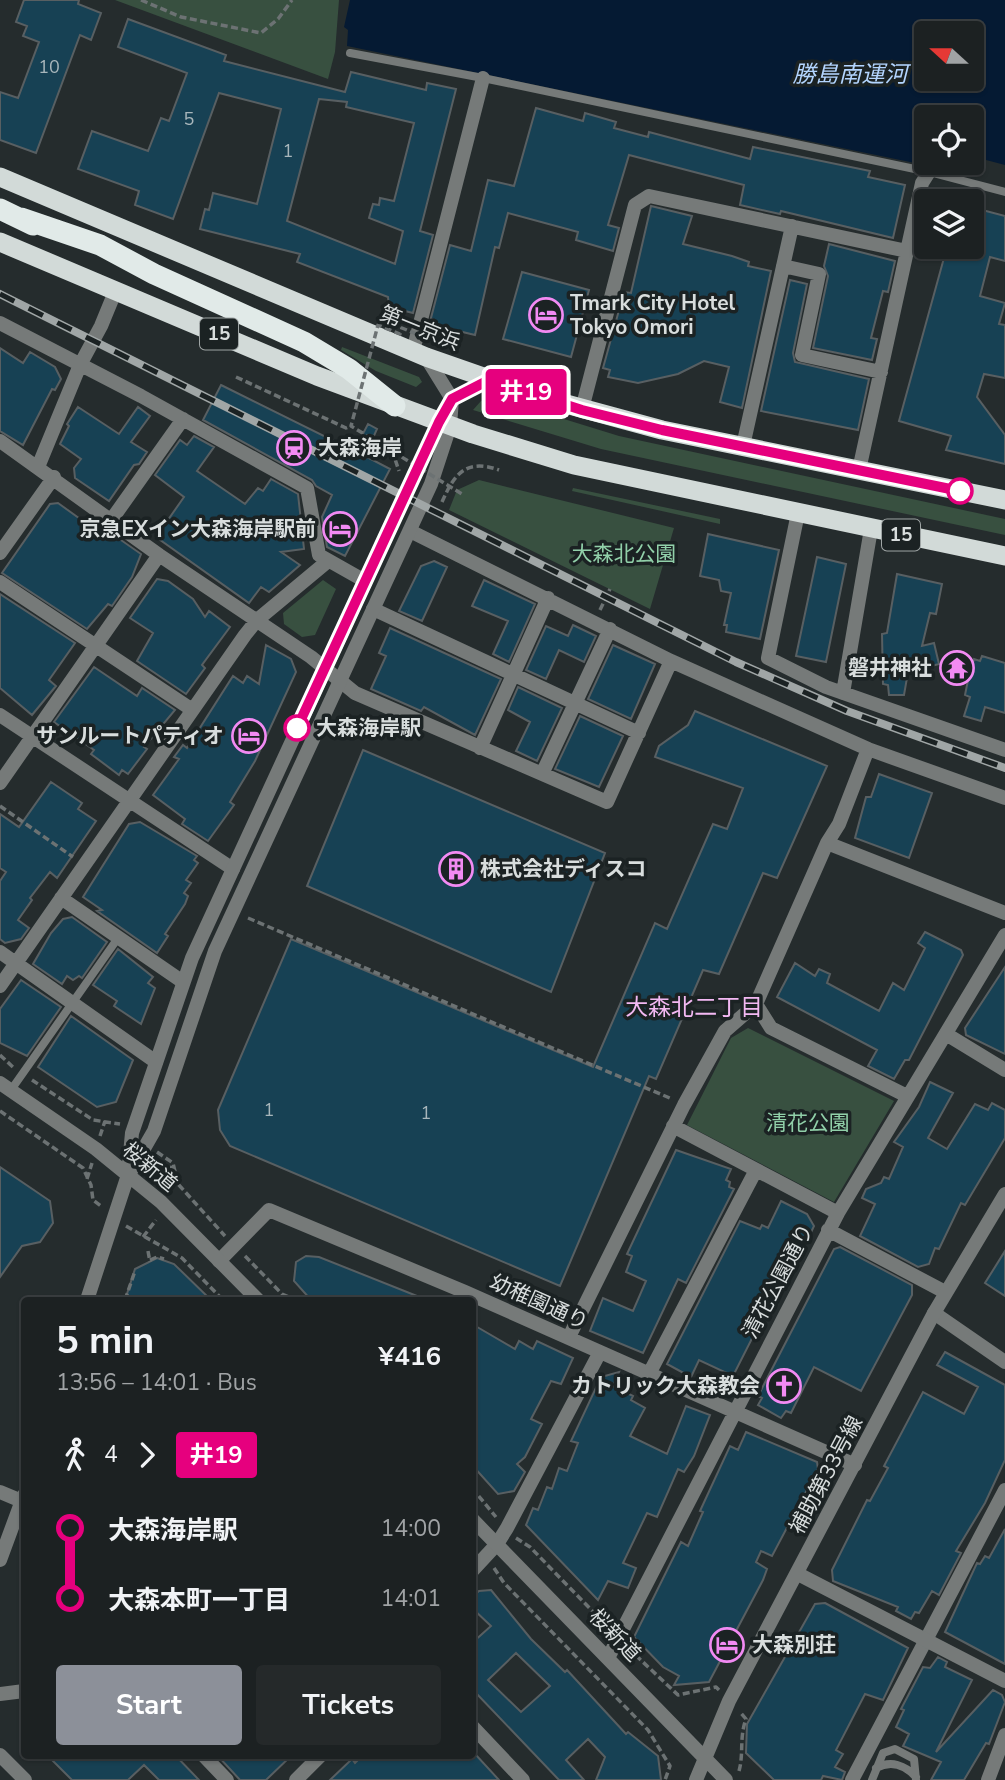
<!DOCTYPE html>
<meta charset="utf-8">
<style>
body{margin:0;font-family:"Nunito Sans","Noto Sans JP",sans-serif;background:#25292a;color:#f1f3f6;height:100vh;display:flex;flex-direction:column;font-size:26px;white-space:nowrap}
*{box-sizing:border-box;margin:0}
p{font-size:23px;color:#a0a3a5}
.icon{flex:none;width:38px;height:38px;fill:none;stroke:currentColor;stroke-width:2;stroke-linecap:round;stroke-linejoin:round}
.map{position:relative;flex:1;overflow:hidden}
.sheet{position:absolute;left:21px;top:1297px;width:455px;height:462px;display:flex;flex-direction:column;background:#1c2122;border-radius:7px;box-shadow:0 2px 5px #0004,0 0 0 2px #3a3e40}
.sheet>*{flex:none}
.badge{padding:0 14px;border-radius:5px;font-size:24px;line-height:46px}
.needle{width:46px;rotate:291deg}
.buttons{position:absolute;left:914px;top:21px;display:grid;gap:14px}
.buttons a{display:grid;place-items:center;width:70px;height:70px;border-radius:7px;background:#1c2122;box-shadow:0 2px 5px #0004,0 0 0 2px #3a3e40;font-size:35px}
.map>.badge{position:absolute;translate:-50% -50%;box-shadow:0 0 0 4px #fff}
.legs{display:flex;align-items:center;gap:10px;height:77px;padding:0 35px;font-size:23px}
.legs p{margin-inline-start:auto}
.overview{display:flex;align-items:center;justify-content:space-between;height:119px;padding:0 35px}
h1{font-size:38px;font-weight:700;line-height:52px}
.cta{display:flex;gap:14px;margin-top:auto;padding:14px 35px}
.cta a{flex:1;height:80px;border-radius:7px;background:#8c9099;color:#fff;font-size:28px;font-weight:700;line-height:80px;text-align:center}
.cta a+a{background:#25292a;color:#f1f3f6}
ul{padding:0 35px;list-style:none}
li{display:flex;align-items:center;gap:24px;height:70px;font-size:26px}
li i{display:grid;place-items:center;width:10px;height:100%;margin:0 9px;background:currentColor}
li i::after{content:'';width:18px;height:18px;margin:-9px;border:5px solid;border-radius:50%;background:#1c2122}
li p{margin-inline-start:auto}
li:first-child i{background:linear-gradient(#0000 50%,currentColor 0)}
li:last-child i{background:linear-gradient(currentColor 50%,#0000 0)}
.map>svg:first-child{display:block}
.green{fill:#385040}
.water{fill:#051a33;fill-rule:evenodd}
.building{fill:#174154;stroke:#585f62;stroke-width:2;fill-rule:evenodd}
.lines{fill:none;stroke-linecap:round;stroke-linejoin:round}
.path{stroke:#6c7273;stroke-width:3.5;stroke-dasharray:7 3.5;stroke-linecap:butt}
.service{stroke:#767a79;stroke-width:8}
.minor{stroke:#767a79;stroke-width:14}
.tertiary{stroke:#767a79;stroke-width:14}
.trunk{stroke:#d2dad8;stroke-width:19}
.motorway{stroke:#e1eae8;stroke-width:21}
.rail-casing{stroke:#a0a6a6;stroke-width:8}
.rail{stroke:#1b2223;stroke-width:5;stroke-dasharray:16;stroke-linecap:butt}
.path-bridge{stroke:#6c7273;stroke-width:3.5;stroke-dasharray:7 3.5;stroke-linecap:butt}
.line-1-casing{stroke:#fff;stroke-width:16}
.line-1{stroke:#e6007e;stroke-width:10}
.stop-1-dot{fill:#fff;stroke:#e6007e;stroke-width:3.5}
.labels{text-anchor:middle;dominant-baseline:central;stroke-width:7;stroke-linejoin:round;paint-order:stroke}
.number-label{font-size:18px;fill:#a8b6bb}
.shield{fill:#1b2223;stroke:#9fa5a5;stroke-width:2}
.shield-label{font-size:19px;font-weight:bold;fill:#d8dddd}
.poi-label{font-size:21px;font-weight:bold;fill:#d8dddd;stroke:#1b2223;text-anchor:start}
.street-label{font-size:21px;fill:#d8dddd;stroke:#1b2223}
.park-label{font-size:21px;fill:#91d0a9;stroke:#1b2223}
.stop-label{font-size:21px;font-weight:bold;fill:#d8dddd;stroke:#1b2223;text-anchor:start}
.water-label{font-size:23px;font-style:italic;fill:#b3d5ff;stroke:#1b2223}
.neighbourhood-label{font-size:23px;fill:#f2b8f2;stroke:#1b2223}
</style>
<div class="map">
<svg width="1005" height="1780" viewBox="0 0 1005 1780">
<rect width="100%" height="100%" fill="#252c2d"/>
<path class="green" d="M115 0H339L335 52 328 79Z
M342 347 419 377 422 382 416 387 376 371 341 350Z
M502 400 619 436 1005 519V535L601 449 473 410 481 401Z
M479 480 674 528 650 609 449 510 457 490Z
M573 488 720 519V524L572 491Z
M323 580 336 589 315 635 302 637 284 624 283 613Z
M748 1028 894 1101 834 1202 687 1125 731 1038Z"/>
<path class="water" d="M350 0H1005V165L971 156V117H926V163H946L944 169 347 46 348 30 344 27ZM926 33H971V79H926Z"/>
<path class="building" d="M24 0H79L78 4 101 13 91 40 80 35 36 153 0 140V92L18 98 39 42 23 36 27 26 16 22Z
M128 19 226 55 224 61 345 92 351 72 426 90 427 83 456 89 420 231 433 235 413 313 389 307 388 297 297 262 300 254 200 229 205 209 209 210 213 193 257 204 281 109 219 93 173 219 135 205 139 191 78 169 92 131 148 151 161 118 169 121 187 73 118 47ZM319 99 347 102 346 107 414 123 394 201 380 198 379 205 373 204 369 218 403 231 395 264 287 221Z
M536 108 583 121 585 113 616 122 614 128 648 137 649 132 750 159 753 147 870 171 868 177 905 185 893 238 781 211 780 214 740 205 744 185 629 155 608 225 619 228 613 251 576 240 578 232 508 213 499 248 495 247 475 335 442 327 431 318 450 245 471 251 488 180 514 186Z
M651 206 692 216 683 244 732 256 749 262 748 266 771 271 742 408 720 402 729 367 704 361 678 374 638 383 608 377 610 370 603 368 624 292 631 293Z
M971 207 1005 216V261L990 257 980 296 1005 303 999 324 1005 325V378L984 374 977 397 1005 435V464L946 450 951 436 899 421 947 247H971Z
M829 244 895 261 888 292 883 291 871 338 877 339 872 360 813 348 828 276 824 266Z
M522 272 589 290 571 357 503 339Z
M790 280 807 284 793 353 795 362 869 379 858 430 761 411Z
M0 348 23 363 30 352 55 367 61 379 55 390 52 389 23 445 0 431Z
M221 385 354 451 368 424 377 429 365 456 390 469 345 556 327 547 322 517 332 495 316 486 312 480 203 420Z
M78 407 119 434 138 407 150 416 131 442 147 452 139 464 134 465 109 501 75 478 74 468 81 459 60 444 69 426 67 424Z
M194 436 214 447 197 471 245 504 258 488 263 491 271 479 298 494 304 549 281 552 300 565 269 592 261 587 249 603 156 537 184 497 155 475 180 440 187 445Z
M58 503 94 529 98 524 141 554 132 577 112 606 108 604 87 629 2 573 50 504Z
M708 534 779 550 760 639 726 632 727 625H724L731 593 721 591 719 580 700 576Z
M817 557 846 564 826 662 796 656Z
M434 561 447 567 422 621 399 611 421 566Z
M897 574 942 584 936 614 930 613 922 646 934 643 939 664 908 672 904 695H889L888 685 883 684 882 634 887 633Z
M157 579 168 581 193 599 205 617 209 611 230 627 202 665 205 668 186 694 137 661 153 633 130 618Z
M484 580 535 604 509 662 493 654 508 621 472 606Z
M0 594 75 643 49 680 56 686 32 715 0 688Z
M573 625 596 636 584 662 559 650 546 679 526 670 546 626 568 636Z
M390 628 501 679 475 735 424 707 421 711 371 689 386 656 379 653Z
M266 645 291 659 296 672 255 761 230 802 234 805 208 841 182 824 185 819 153 795 179 759 174 757 183 745 187 748 233 676 243 683 247 676 259 684Z
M613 645 655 664 631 719 588 699Z
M982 656 1005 663V713L985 707 981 721 964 716 970 697 965 695 967 685 974 659 980 661Z
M94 667 137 696 142 688 175 710 144 747 147 749 128 774 122 770 119 775 91 754 94 750 54 722Z
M518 687 562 708 537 761 516 751 530 722 508 710Z
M695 711 827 766 777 878 763 873 719 974 703 970 656 1079 649 1076 560 1286 230 1146 220 1130 218 1110 291 939 593 1067 655 923 667 929 713 824 727 829 743 788 655 757 659 746 688 725Z
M580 716 623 736 599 787 555 769Z
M363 750 605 853 551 992 307 886Z
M879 774 932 793 909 858 855 838 866 797H871Z
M51 782 82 803 78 809 96 821 57 878 50 872 30 898 32 900 18 920 29 928 21 939 5 943 0 939V881L6 872 0 868V814L19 827Z
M140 822 197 856 194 860 198 863 186 880 191 883 184 893 188 896 185 904 165 934 168 936 157 953 97 911 102 910 83 897 129 824Z
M72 917 107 942 82 978 79 976 73 980 67 976 62 984 33 964 51 933 63 919Z
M925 932 961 950 963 955 909 1060H905L894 1079 868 1066 877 1050 777 997 795 963 815 976 819 969 830 974 827 983 879 1011 893 983 904 990 925 948 918 943Z
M118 949 153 977 148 983 155 988 141 1024 114 1006 117 1001 93 985Z
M1005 967V1054L966 1035 965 1028Z
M21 980 61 1007 27 1056 0 1043V1009Z
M71 1016 133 1060 116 1102 97 1107 38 1067Z
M930 1082 953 1093 928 1138 947 1149 975 1104 988 1110 992 1103 1005 1110V1138L965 1205 961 1203 939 1249 935 1248 929 1264 918 1267 860 1236 875 1204 862 1198 866 1189 881 1183 884 1177 889 1179 903 1147 894 1142 919 1107Z
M676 1150 731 1169 726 1180 730 1182 729 1187 734 1189 686 1283 678 1279 643 1353 590 1331 603 1298 633 1311 646 1281 626 1272 632 1256 627 1254Z
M0 1167 50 1201 53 1223 40 1242 22 1246 0 1277Z
M781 1201 807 1214 814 1226 807 1241 798 1237 788 1261 793 1263 781 1288 778 1287 733 1376 699 1360 691 1377 667 1364 740 1221 760 1229 762 1225 768 1228Z
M840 1247 912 1285V1295L861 1391 814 1367 791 1413 786 1411 781 1418 758 1405 762 1398 758 1396 834 1249Z
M1005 1251V1296L985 1283Z
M306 1256 319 1257 427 1300H311L294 1281 296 1262Z
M157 1258 174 1264 211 1300H125L135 1269Z
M472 1324 515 1349 519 1341 533 1349 537 1341 573 1358 561 1384 551 1381 531 1419 542 1424 525 1457 517 1464 525 1472 514 1491 498 1494 472 1465Z
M945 1352 1005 1385V1460L985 1503 956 1551 961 1553 939 1595 932 1591 919 1613 915 1612 911 1619 896 1611 898 1607 833 1581 832 1570 867 1500 870 1501 888 1468 884 1466 923 1392 964 1414 978 1387 937 1365Z
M619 1372 613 1386 633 1396 631 1400 645 1408 630 1436 667 1454 686 1406 710 1415 694 1456 684 1472 678 1469 657 1517 647 1513 623 1563 636 1568 628 1588 608 1581 598 1600 526 1525 533 1508 538 1510 547 1487 552 1489 559 1468 567 1471 578 1443 571 1441 601 1377Z
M746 1432 817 1462 818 1469 772 1556 761 1551 756 1562 767 1569 763 1580 709 1682 674 1685 679 1676 663 1667 634 1637 681 1542 688 1546 703 1512 700 1511 730 1446 738 1450Z
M1005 1529V1664L945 1632 977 1563 980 1564 985 1556 989 1558Z
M491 1590 531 1639 565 1672 567 1670 626 1734 628 1732 658 1756 661 1780H596L605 1757 588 1739 566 1760 584 1780H559L475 1692 472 1695V1643L491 1626 472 1608V1597L479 1591ZM516 1653 550 1686 521 1712 488 1680Z
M825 1603 908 1648 883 1700 865 1694 836 1750 843 1754 835 1767 845 1772 842 1780 823 1776 821 1780H774L746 1753 747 1724 815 1604Z
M938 1657 947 1662 945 1667 972 1680 936 1752 993 1690 1002 1695 1005 1702 989 1744 986 1743 964 1780H931L941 1762 903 1746 909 1734 896 1727 904 1710 901 1709 923 1667 930 1668Z
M47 1755H175L199 1780H159L144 1765 128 1780H72Z
M217 1755H292L266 1780H240Z
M363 1755H476L499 1780H330L352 1759 355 1763Z"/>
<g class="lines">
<path class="path" d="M141 0 181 17 261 33 278 19 292 0
M236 377 346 428 351 426
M392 450 399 471
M442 502C454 475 465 458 499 470
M600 610 610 589
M0 806 73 857
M248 918 672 1099
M0 1055 14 1068
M32 1080 93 1120 120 1124
M0 1111 83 1168 91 1185 93 1200 101 1206
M100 1136 105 1121
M157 1152 173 1163 178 1184 225 1236
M87 1179 92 1163
M165 1189 172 1166
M126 1226 182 1258 223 1300
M143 1237 156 1220
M148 1251 150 1262
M245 1256 282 1294 296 1300
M150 1260 157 1257 164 1259
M125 1300 135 1271
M472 1488 496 1517
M516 1538 530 1547 608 1627
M494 1568 504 1583 648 1730 670 1766 665 1780
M628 1648 678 1695 716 1687 719 1690
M739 1771C744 1753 739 1738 746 1719L741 1713"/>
<path class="service" d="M350 53 483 78 929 172 1005 192
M11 1090 118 938
M876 1768C891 1760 905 1765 916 1777
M872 1780 883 1753 895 1749 914 1759 916 1780"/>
<path class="minor" d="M907 251 922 183 929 172
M783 266 819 274 802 355 881 372
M0 323 141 396 307 488 319 555 365 581
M413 351 483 78
M582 409 635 205 649 196 907 251 859 470
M0 441 159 555 311 657 355 693 607 802 671 661
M743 446 792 226
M38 467 80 365 101 326 115 292
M798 513 768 658 826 687 1005 750
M112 519 183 419
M410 531 671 661 868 749 839 824 827 843 756 1004 725 1031 684 1105 569 1337
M0 553 54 477
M0 582 191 709
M373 609 639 733
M843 693 871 529
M0 715 233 869
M480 748 548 598
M868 749 1005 798
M542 774 610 629
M0 783 159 555
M827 843 1005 913
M61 898 183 982
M0 952 156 1062
M0 986 245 635 257 620 328 561
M756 1004 771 1028 907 1096
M946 1034 1005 1070
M673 1126 838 1213
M828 1230 945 1292
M219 1261 269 1210 465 1292 855 1465
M934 1313 1005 1362
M650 1372 756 1170
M0 1492 24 1502
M472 1571 497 1544 507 1528 600 1352
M608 1658 838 1213 1005 935
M0 1694 24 1691
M472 1726 523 1780
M0 1755 25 1780
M203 1755 227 1780
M296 1780 321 1755
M852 1780 1005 1490
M988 1780 1005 1735"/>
<path class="tertiary" d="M0 1083 96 1149 161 1202 258 1300
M131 1171 154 1131 215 951 431 484 450 426 452 399 426 357
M87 1300 128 1175 132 1133 192 958 439 422 452 399 489 380
M472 1519 726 1780
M0 1560 24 1495
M798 1574 1005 1681
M696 1780 729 1701 934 1313 1005 1194"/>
<path class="trunk" d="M0 177 426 357 544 398 662 430 1005 500
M0 242 317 376 473 434 574 465 1005 556"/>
<path class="motorway" d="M0 209 33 225
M21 218 100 245 154 274 304 342 349 369 395 406"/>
<g class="rail-casing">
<path id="rail" d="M0 294 736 662 847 711 1005 768"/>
</g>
<use href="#rail" class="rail"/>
<path class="path-bridge" d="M436 342 402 328 400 334 378 325 351 426 462 494"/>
</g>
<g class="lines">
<g class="line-1-casing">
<path id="line-1" d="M297 728 439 422 452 399 489 380 582 410 662 430 960 491"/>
</g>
<use href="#line-1" class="line-1"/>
</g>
<defs>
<g id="hotel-ring" transform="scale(1.75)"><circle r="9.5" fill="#1b2223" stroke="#f28af3" stroke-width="1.5"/><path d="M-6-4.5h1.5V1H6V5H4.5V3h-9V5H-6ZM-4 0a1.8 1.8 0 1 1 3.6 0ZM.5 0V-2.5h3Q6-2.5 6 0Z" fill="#f28af3"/></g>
<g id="station-ring" transform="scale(1.75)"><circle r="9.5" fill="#1b2223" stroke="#f28af3" stroke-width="1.5"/><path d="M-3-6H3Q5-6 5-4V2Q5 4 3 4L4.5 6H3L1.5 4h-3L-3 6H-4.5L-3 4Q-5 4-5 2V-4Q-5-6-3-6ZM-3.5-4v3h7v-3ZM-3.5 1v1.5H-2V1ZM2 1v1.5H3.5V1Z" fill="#f28af3"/></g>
<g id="temple-ring" transform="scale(1.75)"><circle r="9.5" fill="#1b2223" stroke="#f28af3" stroke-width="1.5"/><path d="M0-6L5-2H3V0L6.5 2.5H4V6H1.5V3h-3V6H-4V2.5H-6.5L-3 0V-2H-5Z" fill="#f28af3"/></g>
<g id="building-ring" transform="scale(1.75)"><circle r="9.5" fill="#1b2223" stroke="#f28af3" stroke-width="1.5"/><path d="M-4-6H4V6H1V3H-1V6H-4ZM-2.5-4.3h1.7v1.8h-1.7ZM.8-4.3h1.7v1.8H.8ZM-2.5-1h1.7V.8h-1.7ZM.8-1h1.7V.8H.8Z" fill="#f28af3"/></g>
<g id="church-ring" transform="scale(1.75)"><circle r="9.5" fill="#1b2223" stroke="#f28af3" stroke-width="1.5"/><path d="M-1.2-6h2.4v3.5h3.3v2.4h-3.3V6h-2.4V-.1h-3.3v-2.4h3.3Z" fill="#f28af3"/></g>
</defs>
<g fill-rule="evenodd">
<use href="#hotel-ring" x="546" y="315"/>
<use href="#station-ring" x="294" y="448"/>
<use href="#hotel-ring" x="340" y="529"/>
<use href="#temple-ring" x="957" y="668"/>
<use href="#hotel-ring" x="249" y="736"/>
<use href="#building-ring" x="456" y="869"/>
<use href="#church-ring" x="784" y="1386"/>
<use href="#hotel-ring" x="727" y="1645"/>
</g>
<g class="stop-1-dot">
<circle cx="960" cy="491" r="12"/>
<circle cx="297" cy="728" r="12"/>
</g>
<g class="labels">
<g class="number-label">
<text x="49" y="67">10</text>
<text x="189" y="119">5</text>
<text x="288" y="151">1</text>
<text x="269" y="1110">1</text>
<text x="426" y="1113">1</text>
</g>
<g class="shield">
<rect x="200" y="318.5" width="38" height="31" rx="5"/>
<rect x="882" y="519.5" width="38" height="31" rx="5"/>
</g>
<g class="shield-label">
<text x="219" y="334">15</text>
<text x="901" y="535">15</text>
</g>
<g class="poi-label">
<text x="570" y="303">Tmark City Hotel<tspan x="570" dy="24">Tokyo Omori</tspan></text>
<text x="318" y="448">大森海岸</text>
<text x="316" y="529" text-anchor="end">京急EXイン大森海岸駅前</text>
<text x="932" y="668" text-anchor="end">磐井神社</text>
<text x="224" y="736" text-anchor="end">サンルートパティオ</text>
<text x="480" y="869">株式会社ディスコ</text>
<text x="760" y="1386" text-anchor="end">カトリック大森教会</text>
<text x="752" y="1645">大森別荘</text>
</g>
<g class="street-label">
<text transform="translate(420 328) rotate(22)">第一京浜</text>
<text transform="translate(150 1167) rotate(40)">桜新道</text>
<text transform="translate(778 1281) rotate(-62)">清花公園通り</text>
<text transform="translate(539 1302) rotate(24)">幼稚園通り</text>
<text transform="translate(826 1475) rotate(-62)">補助第33号線</text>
<text transform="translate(615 1635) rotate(46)">桜新道</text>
</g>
<g class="park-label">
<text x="624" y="554">大森北公園</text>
<text x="808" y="1123">清花公園</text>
</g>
<g class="stop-label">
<text x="316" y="728">大森海岸駅</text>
</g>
<g class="water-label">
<text x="850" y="74">勝島南運河</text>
</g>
<g class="neighbourhood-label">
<text x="694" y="1007">大森北二丁目</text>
</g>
</g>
</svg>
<div class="buttons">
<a><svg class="needle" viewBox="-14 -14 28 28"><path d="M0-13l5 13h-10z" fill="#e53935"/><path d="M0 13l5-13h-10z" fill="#a0a3a5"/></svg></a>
<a><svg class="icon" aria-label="locate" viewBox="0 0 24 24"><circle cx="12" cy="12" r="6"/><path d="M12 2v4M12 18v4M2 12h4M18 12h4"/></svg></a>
<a><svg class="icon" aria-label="layers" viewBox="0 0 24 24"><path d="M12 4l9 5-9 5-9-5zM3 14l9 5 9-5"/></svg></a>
</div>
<b class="badge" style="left:526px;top:392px;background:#e6007e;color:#fff">井19</b>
<section class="sheet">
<div class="overview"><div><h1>5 min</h1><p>13:56 – 14:01 · Bus</p></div><b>¥416</b></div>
<div class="legs"><svg class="icon" aria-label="walk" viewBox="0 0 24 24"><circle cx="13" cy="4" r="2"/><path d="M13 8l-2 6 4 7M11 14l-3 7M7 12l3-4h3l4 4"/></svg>4<svg class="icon" aria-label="forward" viewBox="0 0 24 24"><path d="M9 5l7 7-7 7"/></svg><b class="badge" style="background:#e6007e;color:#fff">井19</b></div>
<ul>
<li><i style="color:#e6007e"></i><b>大森海岸駅</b><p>14:00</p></li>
<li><i style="color:#e6007e"></i><b>大森本町一丁目</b><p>14:01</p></li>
</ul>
<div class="cta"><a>Start</a><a>Tickets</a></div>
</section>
</div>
